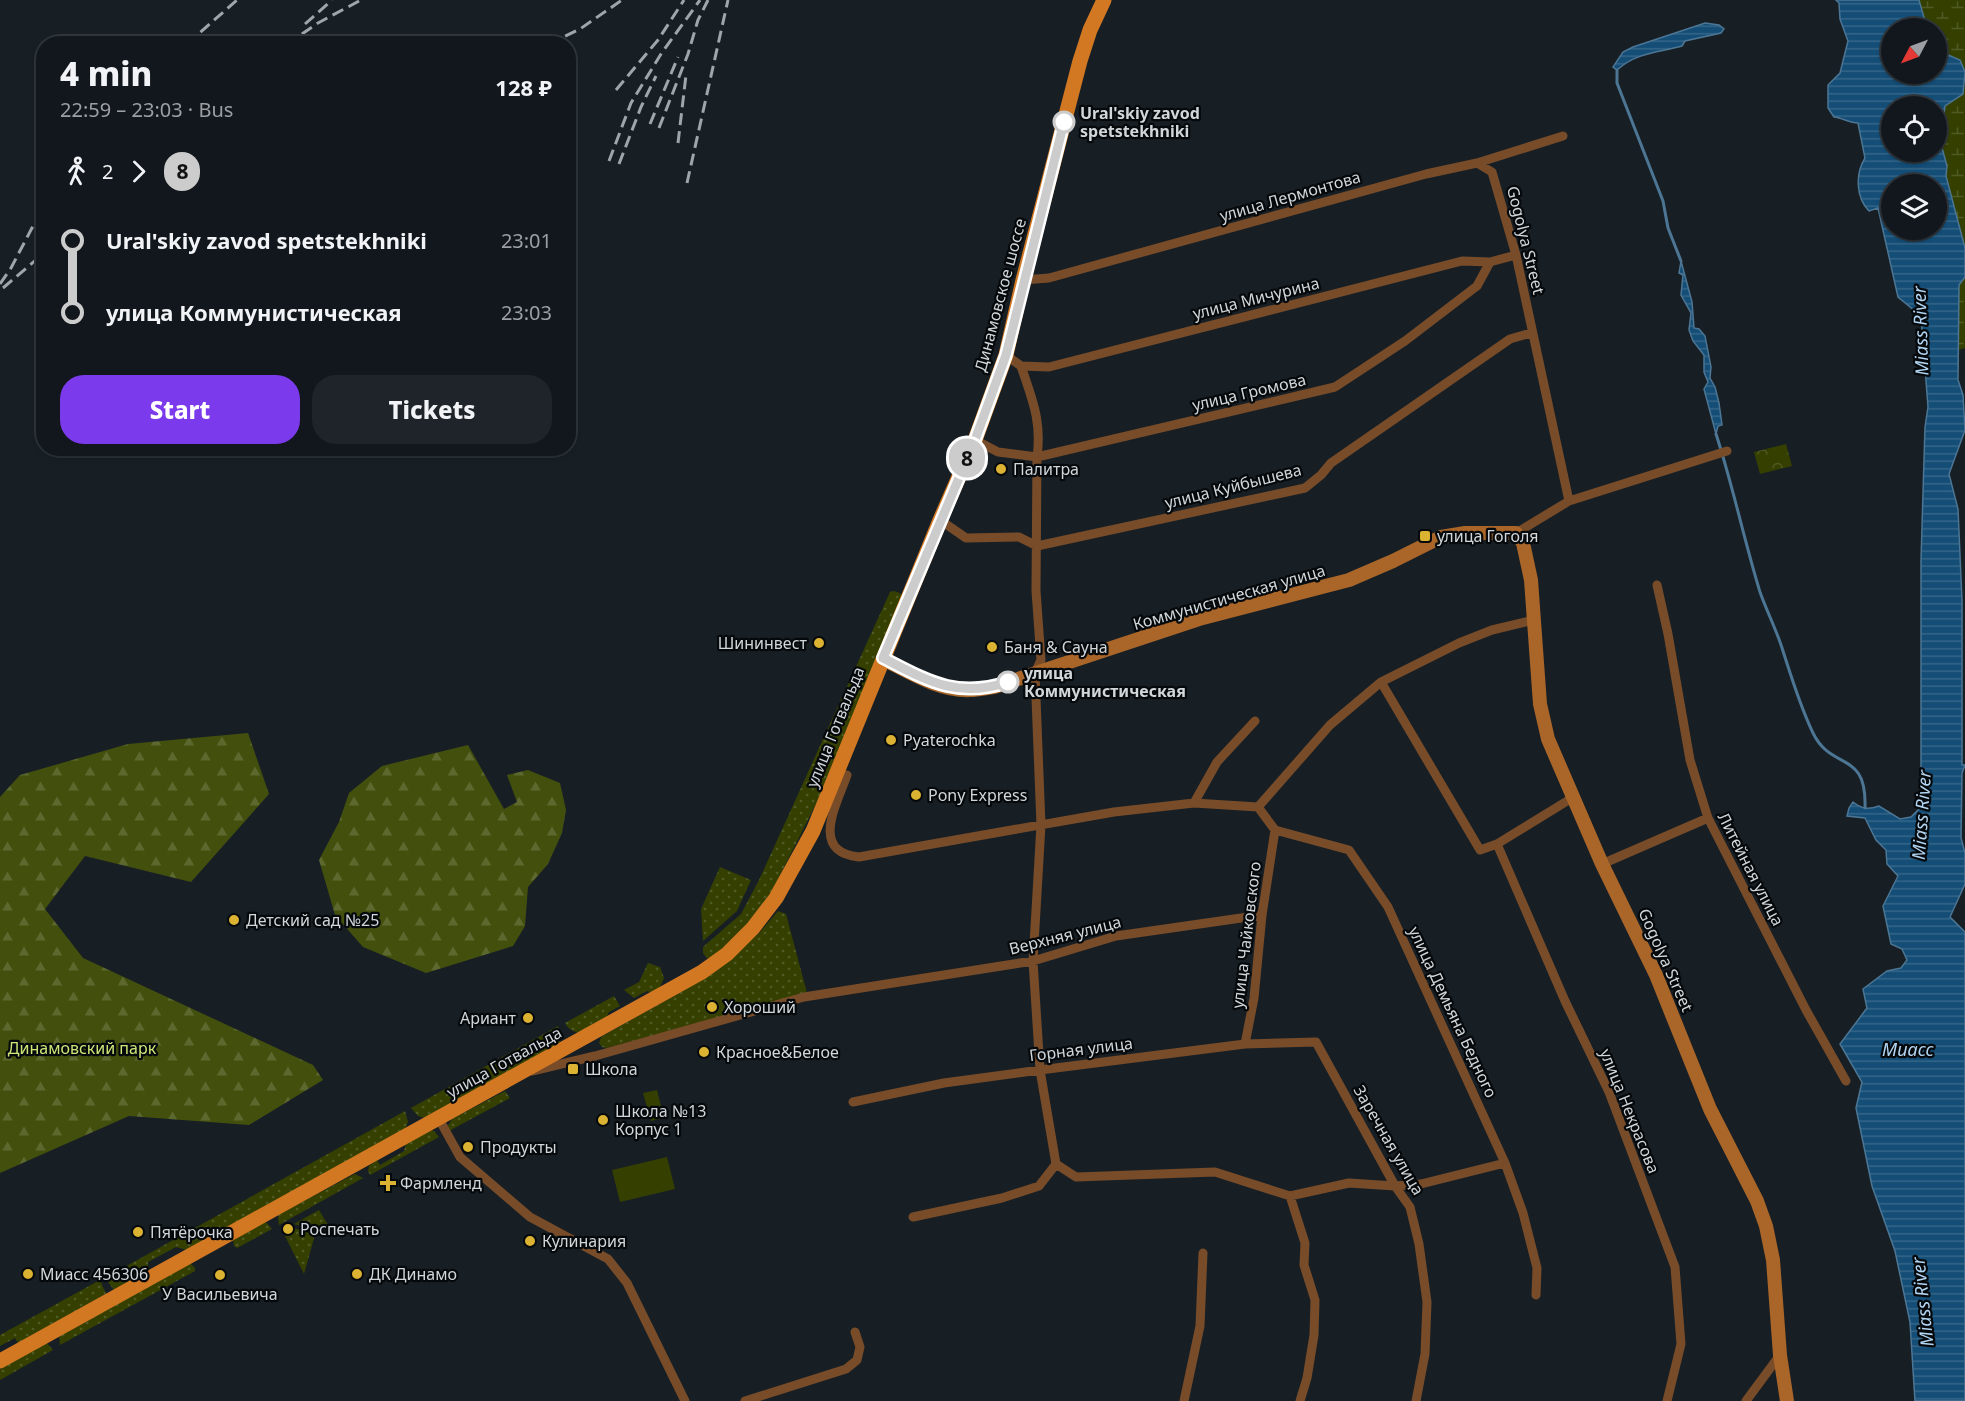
<!DOCTYPE html>
<meta charset="utf-8">
<style>
body{margin:0;font-family:"Noto Sans",sans-serif;background:#1e2429;color:#f1f3f6;height:100vh;display:flex;flex-direction:column;font-size:22px;white-space:nowrap}
*{box-sizing:border-box;margin:0}
p{font-size:20px;color:#9c9fa3}
.icon{flex:none;width:33px;height:33px;fill:none;stroke:currentColor;stroke-width:2;stroke-linecap:round;stroke-linejoin:round}
.map{position:relative;flex:1;overflow:hidden}
.side{position:absolute;left:36px;top:36px;width:540px;height:420px;display:flex;flex-direction:column;background:#11171c;border-radius:24px;box-shadow:0 2px 4px #0004,0 0 0 2px #30363b}
.side>*{flex:none}
.badge{padding:0 12px;border-radius:20px;font-size:21px;line-height:39px}
.needle{width:39px;rotate:229deg}
.controls{position:absolute;left:1881px;top:18px;display:grid;gap:12px}
.controls a{display:grid;place-items:center;width:66px;height:66px;border-radius:50%;background:#11171c;box-shadow:0 2px 4px #0004,0 0 0 2px #30363b;font-size:30px}
.map>.badge{position:absolute;translate:-50% -50%;box-shadow:0 0 0 3px #fff}
.legs{display:flex;align-items:center;gap:9px;height:66px;padding:0 24px;font-size:20px}
.legs p{margin-inline-start:auto}
.head{display:flex;align-items:center;justify-content:space-between;height:102px;padding:0 24px}
h1{font-size:33px;font-weight:800;line-height:45px}
.action{display:flex;gap:12px;margin-top:auto;padding:12px 24px}
.action a{flex:1;height:69px;border-radius:24px;background:#7c3aed;color:#fff;font-size:24px;font-weight:800;line-height:69px;text-align:center}
.action a+a{background:#1e2429;color:#f1f3f6}
ul{padding:0 24px;list-style:none}
li{display:flex;align-items:center;gap:21px;height:72px;font-size:22px}
li i{display:grid;place-items:center;width:9px;height:100%;margin:0 8px;background:currentColor}
li i::after{content:'';width:15px;height:15px;margin:-8px;border:4px solid;border-radius:50%;background:#11171c}
li p{margin-inline-start:auto}
li:first-child i{background:linear-gradient(#0000 50%,currentColor 0)}
li:last-child i{background:linear-gradient(currentColor 50%,#0000 0)}
.map>svg:first-child{display:block}
.grass{fill:url(#grass-dots)}
.forest{fill:url(#forest-firs)}
.wetland{fill:url(#wetland-marsh)}
.park{fill:url(#park-crowns)}
.pitch{fill:#343f00}
.water{fill:url(#water-rules);stroke:#4c7694;stroke-width:1.5;fill-rule:evenodd}
.lines{fill:none;stroke-linecap:round;stroke-linejoin:round}
.stream{stroke:#4c7694;stroke-width:3}
.street{stroke:#784c29;stroke-width:9}
.secondary{stroke:#aa6528;stroke-width:14}
.primary{stroke:#d27822;stroke-width:15}
.rail{stroke:#9fa5aa;stroke-width:3;stroke-dasharray:12 6;stroke-linecap:butt}
.line-1-casing{stroke:#fff;stroke-width:14}
.line-1{stroke:#ccc;stroke-width:9}
.stop-1-dot{fill:#fff;stroke:#ccc;stroke-width:3}
.poi-dot{fill:#dcb233;stroke:#06090b;stroke-width:2}
.labels{text-anchor:middle;dominant-baseline:central;stroke-width:4.5;stroke-linejoin:round;paint-order:stroke}
.stop-label{font-size:16px;font-weight:bold;fill:#d0d6da;stroke:#06090b;text-anchor:start}
.street-label{font-size:16px;fill:#d0d6da;stroke:#06090b}
.poi-label{font-size:16px;fill:#d0d6da;stroke:#06090b;text-anchor:start}
.park-label{font-size:16px;fill:#cce677;stroke:#06090b}
.water-label{font-size:18px;font-style:italic;fill:#b2d5f3;stroke:#06090b}
</style>
<div class="map">
<svg width="1965" height="1401" viewBox="0 0 1965 1401">
<defs>
<pattern id="grass-dots" width="8" height="8" patternUnits="userSpaceOnUse" patternTransform="scale(1.5)"><rect width="8" height="8" fill="#343f00"/><path d="M2 2h.1M6 6h.1" fill="none" stroke="#505a25" stroke-width="1.8" stroke-linecap="round"/></pattern>
<pattern id="forest-firs" width="22" height="20" patternUnits="userSpaceOnUse" patternTransform="scale(1.5)"><rect width="22" height="20" fill="#434f0c"/><path d="M5 1l3.5 6h-7zM16 11l3.5 6h-7z" fill="#5d682f"/></pattern>
<pattern id="wetland-marsh" width="20" height="14" patternUnits="userSpaceOnUse" patternTransform="scale(1.5)"><rect width="20" height="14" fill="#343f00"/><path d="M1 5h8M5 5V1M11 12h8M15 12V8" fill="none" stroke="#505a25"/></pattern>
<pattern id="park-crowns" width="20" height="18" patternUnits="userSpaceOnUse" patternTransform="scale(1.5)"><rect width="20" height="18" fill="#343f00"/><path d="M2 6a3 3 0 1 1 6 0M12 15a3 3 0 1 1 6 0" fill="none" stroke="#505a25"/></pattern>
<pattern id="water-rules" width="6" height="5" patternUnits="userSpaceOnUse" patternTransform="scale(1.5)"><rect width="6" height="5" fill="#144d76"/><path d="M0 2.5h6" fill="none" stroke="#356689"/></pattern>
</defs>
<rect width="100%" height="100%" fill="#171f25"/>
<path class="grass" d="M894 591 900 593 903 597 816 804 773 889 749 924 712 958H707L703 953V947L741 914 759 880 890 592Z
M720 867 751 880 737 911 703 941 701 909Z
M778 911 786 914 807 993 607 1048 602 1047 599 1043 601 1037 705 978 759 933Z
M648 963 660 967 664 978 659 989 652 993 647 991 634 998 624 990 639 982Z
M614 996 620 1006 609 1012 606 1018 579 1033C572 1031 568 1029 565 1023Z
M558 1026 561 1037 559 1044 425 1118 418 1116 411 1108Z
M505 1091 510 1098 449 1131 447 1127 452 1119Z
M405 1111 408 1122 405 1129 187 1250 176 1247 148 1262V1271L114 1290 105 1278Z
M431 1130 434 1131 439 1137 370 1175 368 1171 369 1166 377 1160 380 1165 404 1151 406 1144Z
M355 1174 363 1178 279 1225 278 1218 279 1214Z
M319 1210 328 1225 317 1231 294 1224Z
M264 1222 267 1223 272 1229 237 1248 234 1246 233 1240Z
M294 1228 315 1235 304 1274 284 1234Z
M190 1263 195 1268V1271L60 1345 59 1335Z
M100 1280 106 1294 18 1343 15 1338 0 1346V1335Z
M47 1343 53 1350 0 1380V1369Z"/>
<path class="forest" d="M248 733 269 794 191 882 85 856 45 909 83 958 313 1065 323 1080 249 1125 129 1116 0 1173V797L20 775 128 744Z
M468 745 504 809 517 802 507 775 528 770 560 783 566 810 562 833 548 864 528 887 525 926 513 946 426 973 363 947 335 915 319 860 339 822 349 793 382 766Z"/>
<path class="wetland" d="M1919 0H1965V72L1960 60 1937 50 1936 28H1927Z
M1965 83V248L1946 176 1947 166 1938 133 1943 122 1945 106 1963 94Z
M1965 277V348L1959 350V284Z"/>
<path class="park" d="M1786 444 1792 466 1760 474 1754 452Z"/>
<path class="pitch" d="M657 1090 664 1118 651 1121 643 1093Z
M667 1157 675 1189 620 1202 612 1170Z"/>
<path class="water" d="M1836 0H1919L1927 28H1892V74H1936L1937 50 1960 60 1965 72 1963 94 1945 106 1943 122 1938 133 1947 166 1946 176 1965 248V277L1959 285 1958 380 1963 395 1965 430 1949 474 1958 509 1962 601V765H1965L1962 773 1961 838 1965 853V884L1950 917 1965 932V1401H1915L1910 1322 1895 1251 1872 1186 1856 1108 1862 1082 1840 1044 1867 1008 1863 989 1887 971 1901 968 1907 960 1902 949 1891 944 1883 906 1898 876 1887 864 1886 850 1876 840 1865 818 1847 816 1849 808 1853 802C1862 809 1868 810 1879 806L1900 819 1911 817 1923 805 1921 780V560L1925 427 1928 407 1921 316 1898 297 1878 208 1869 211C1856 198 1855 174 1865 158L1858 123C1849 123 1843 118 1834 117L1828 108V85L1840 73 1848 41 1840 19 1839 3ZM1936 106V152H1892V106ZM1892 184H1936V230H1892Z
M1705 23 1719 25 1724 29 1721 33 1685 41 1682 46C1658 53 1637 52 1617 70L1613 67 1623 52 1633 47Z
M1681 261 1692 302 1694 328 1699 329 1705 336 1711 367 1710 378 1715 387 1719 403 1722 425 1718 426 1716 434 1704 389 1708 382 1704 372V355L1693 341 1689 330 1691 313 1681 295 1683 275 1679 273Z"/>
<g class="lines">
<path class="stream" d="M1617 70V83L1663 201 1668 228 1681 261
M1716 434C1733 486 1744 540 1760 592 1767 612 1777 631 1783 651 1792 679 1800 706 1813 733 1832 772 1867 749 1865 808"/>
<path class="street" d="M1477 163 1492 172 1516 255 1569 501 1727 451
M1023 280 1049 278 1426 174 1477 163 1563 136
M1006 355 1021 366 1049 367 1462 261 1490 262 1516 255
M975 440 998 452 1037 457 1335 387 1405 341 1477 286 1490 262
M940 520 966 538 1019 537 1037 546 1305 488 1321 475 1331 463 1510 339 1531 333
M1516 533 1569 501
M1657 585 1668 634 1690 760 1708 818 1806 1010 1846 1081
M1381 682 1480 850 1497 844 1572 798
M847 775C837 804 809 852 859 857L1114 812 1194 803 1258 807 1330 725 1381 682 1459 643 1492 630 1534 620
M1194 803 1217 762 1255 721
M1258 807 1275 830 1349 850 1388 907 1505 1163 1523 1213 1537 1268 1536 1295
M1497 844 1565 1001 1609 1092 1675 1267 1681 1344 1667 1401
M1602 864 1708 818
M1245 1044 1254 998 1262 915 1275 830
M532 1071 595 1056 804 997 1033 961 1116 936 1262 915
M853 1102 944 1083 1040 1070 1245 1044 1316 1042 1395 1186 1410 1207 1419 1244 1427 1302 1425 1354 1416 1401
M439 1119 460 1157 530 1217 608 1259 627 1283 685 1401
M1056 1164 1076 1177 1215 1172 1290 1196 1349 1183 1395 1186 1421 1184 1505 1163
M1290 1196 1305 1243 1304 1265 1315 1300 1314 1335 1307 1378 1300 1401
M913 1217 1002 1198 1039 1186 1056 1164 1040 1070 1033 961 1041 825 1035 673 1041 660 1036 591 1037 457C1042 421 1032 399 1021 366
M745 1401 846 1369 857 1360 860 1347 855 1332
M1184 1401 1200 1326 1203 1253
M1746 1401 1780 1355"/>
<path class="secondary" d="M883 659C909 672 940 692 971 690 978 690 986 688 994 687L1199 619 1349 580 1393 561 1441 537 1465 533H1516L1523 543 1531 580 1540 704 1548 739 1602 864 1656 975 1710 1109 1757 1201 1766 1226 1773 1260 1780 1355 1787 1401"/>
<path class="primary" d="M0 1361 702 972 727 954 753 928 776 898 813 831 940 520 975 440 1006 355 1023 280 1080 61 1090 30 1104 0"/>
<path class="rail" d="M305 24 332 0
M187 44 237 0
M287 44 318 23 361 0
M549 44 580 29 622 0
M616 90 658 40 684 0
M650 124 678 57
M659 128 688 54 698 20 708 0
M678 143 686 75
M609 161 631 103 661 54 700 0
M619 164 641 107 656 76
M687 183 728 0
M0 284 11 268 44 205
M3 288 44 253"/>
</g>
<g class="lines">
<g class="line-1-casing">
<path id="line-1" d="M1008 682C957 699 928 681 883 658L975 440 1006 355 1064 122"/>
</g>
<use href="#line-1" class="line-1"/>
</g>
<g class="stop-1-dot">
<circle cx="1064" cy="122" r="10"/>
<circle cx="1008" cy="682" r="10"/>
</g>
<g class="poi-dot">
<circle cx="1001" cy="469" r="6"/>
<rect x="1419" y="530" width="12" height="12" rx="3"/>
<circle cx="819" cy="643" r="6"/>
<circle cx="992" cy="647" r="6"/>
<circle cx="891" cy="740" r="6"/>
<circle cx="916" cy="795" r="6"/>
<circle cx="234" cy="920" r="6"/>
<circle cx="712" cy="1007" r="6"/>
<circle cx="528" cy="1018" r="6"/>
<circle cx="704" cy="1052" r="6"/>
<rect x="567" y="1063" width="12" height="12" rx="3"/>
<circle cx="603" cy="1120" r="6"/>
<circle cx="468" cy="1147" r="6"/>
<path d="M385 1174h6v6h6v6h-6v6h-6v-6h-6v-6h6z"/>
<circle cx="288" cy="1229" r="6"/>
<circle cx="138" cy="1232" r="6"/>
<circle cx="530" cy="1241" r="6"/>
<circle cx="28" cy="1274" r="6"/>
<circle cx="357" cy="1274" r="6"/>
<circle cx="220" cy="1275" r="6"/>
</g>
<g class="labels">
<g class="stop-label">
<text x="1080" y="113">Ural'skiy zavod<tspan x="1080" dy="18">spetstekhniki</tspan></text>
<text x="1024" y="673">улица<tspan x="1024" dy="18">Коммунистическая</tspan></text>
</g>
<g class="street-label">
<text transform="translate(1290 196) rotate(-16)">улица Лермонтова</text>
<text transform="translate(1526 240) rotate(76)">Gogolya Street</text>
<text transform="translate(1000 295) rotate(-75)">Динамовское шоссе</text>
<text transform="translate(1256 298) rotate(-14)">улица Мичурина</text>
<text transform="translate(1249 392) rotate(-13)">улица Громова</text>
<text transform="translate(1233 486) rotate(-14)">улица Куйбышева</text>
<text transform="translate(1229 597) rotate(-16)">Коммунистическая улица</text>
<text transform="translate(835 727) rotate(-68)">улица Готвальда</text>
<text transform="translate(1751 869) rotate(63)">Литейная улица</text>
<text transform="translate(1065 935) rotate(-14)">Верхняя улица</text>
<text transform="translate(1246 935) rotate(-83)">улица Чайковского</text>
<text transform="translate(1666 960) rotate(66)">Gogolya Street</text>
<text transform="translate(1453 1012) rotate(65)">улица Демьяна Бедного</text>
<text transform="translate(1081 1049) rotate(-7)">Горная улица</text>
<text transform="translate(504 1062) rotate(-29)">улица Готвальда</text>
<text transform="translate(1630 1111) rotate(68)">улица Некрасова</text>
<text transform="translate(1389 1140) rotate(60)">Заречная улица</text>
</g>
<g class="poi-label">
<text x="1013" y="469">Палитра</text>
<text x="1437" y="536">улица Гоголя</text>
<text x="807" y="643" text-anchor="end">Шининвест</text>
<text x="1004" y="647">Баня &amp; Сауна</text>
<text x="903" y="740">Pyaterochka</text>
<text x="928" y="795">Pony Express</text>
<text x="246" y="920">Детский сад №25</text>
<text x="724" y="1007">Хороший</text>
<text x="516" y="1018" text-anchor="end">Ариант</text>
<text x="716" y="1052">Красное&amp;Белое</text>
<text x="585" y="1069">Школа</text>
<text x="615" y="1111">Школа №13<tspan x="615" dy="18">Корпус 1</tspan></text>
<text x="480" y="1147">Продукты</text>
<text x="400" y="1183">Фармленд</text>
<text x="300" y="1229">Роспечать</text>
<text x="150" y="1232">Пятёрочка</text>
<text x="542" y="1241">Кулинария</text>
<text x="40" y="1274">Миасс 456306</text>
<text x="369" y="1274">ДК Динамо</text>
<text x="220" y="1294" text-anchor="middle">У Васильевича</text>
</g>
<g class="park-label">
<text x="82" y="1048">Динамовский парк</text>
</g>
<g class="water-label">
<text transform="translate(1920 331) rotate(-92)">Miass River</text>
<text transform="translate(1921 815) rotate(-86)">Miass River</text>
<text x="1908" y="1049">Миасс</text>
<text transform="translate(1922 1302) rotate(-96)">Miass River</text>
</g>
</g>
</svg>
<div class="controls">
<a><svg class="needle" viewBox="-14 -14 28 28"><path d="M0-13l5 13h-10z" fill="#e53935"/><path d="M0 13l5-13h-10z" fill="#9c9fa3"/></svg></a>
<a><svg class="icon" aria-label="locate" viewBox="0 0 24 24"><circle cx="12" cy="12" r="6"/><path d="M12 2v4M12 18v4M2 12h4M18 12h4"/></svg></a>
<a><svg class="icon" aria-label="layers" viewBox="0 0 24 24"><path d="M12 4l9 5-9 5-9-5zM3 14l9 5 9-5"/></svg></a>
</div>
<b class="badge" style="left:967px;top:458px;background:#ccc;color:#111">8</b>
<section class="side">
<div class="head"><div><h1>4 min</h1><p>22:59 – 23:03 · Bus</p></div><b>128 ₽</b></div>
<div class="legs"><svg class="icon" aria-label="walk" viewBox="0 0 24 24"><circle cx="13" cy="4" r="2"/><path d="M13 8l-2 6 4 7M11 14l-3 7M7 12l3-4h3l4 4"/></svg>2<svg class="icon" aria-label="forward" viewBox="0 0 24 24"><path d="M9 5l7 7-7 7"/></svg><b class="badge" style="background:#ccc;color:#111">8</b></div>
<ul>
<li><i style="color:#ccc"></i><b>Ural'skiy zavod spetstekhniki</b><p>23:01</p></li>
<li><i style="color:#ccc"></i><b>улица Коммунистическая</b><p>23:03</p></li>
</ul>
<div class="action"><a>Start</a><a>Tickets</a></div>
</section>
</div>
